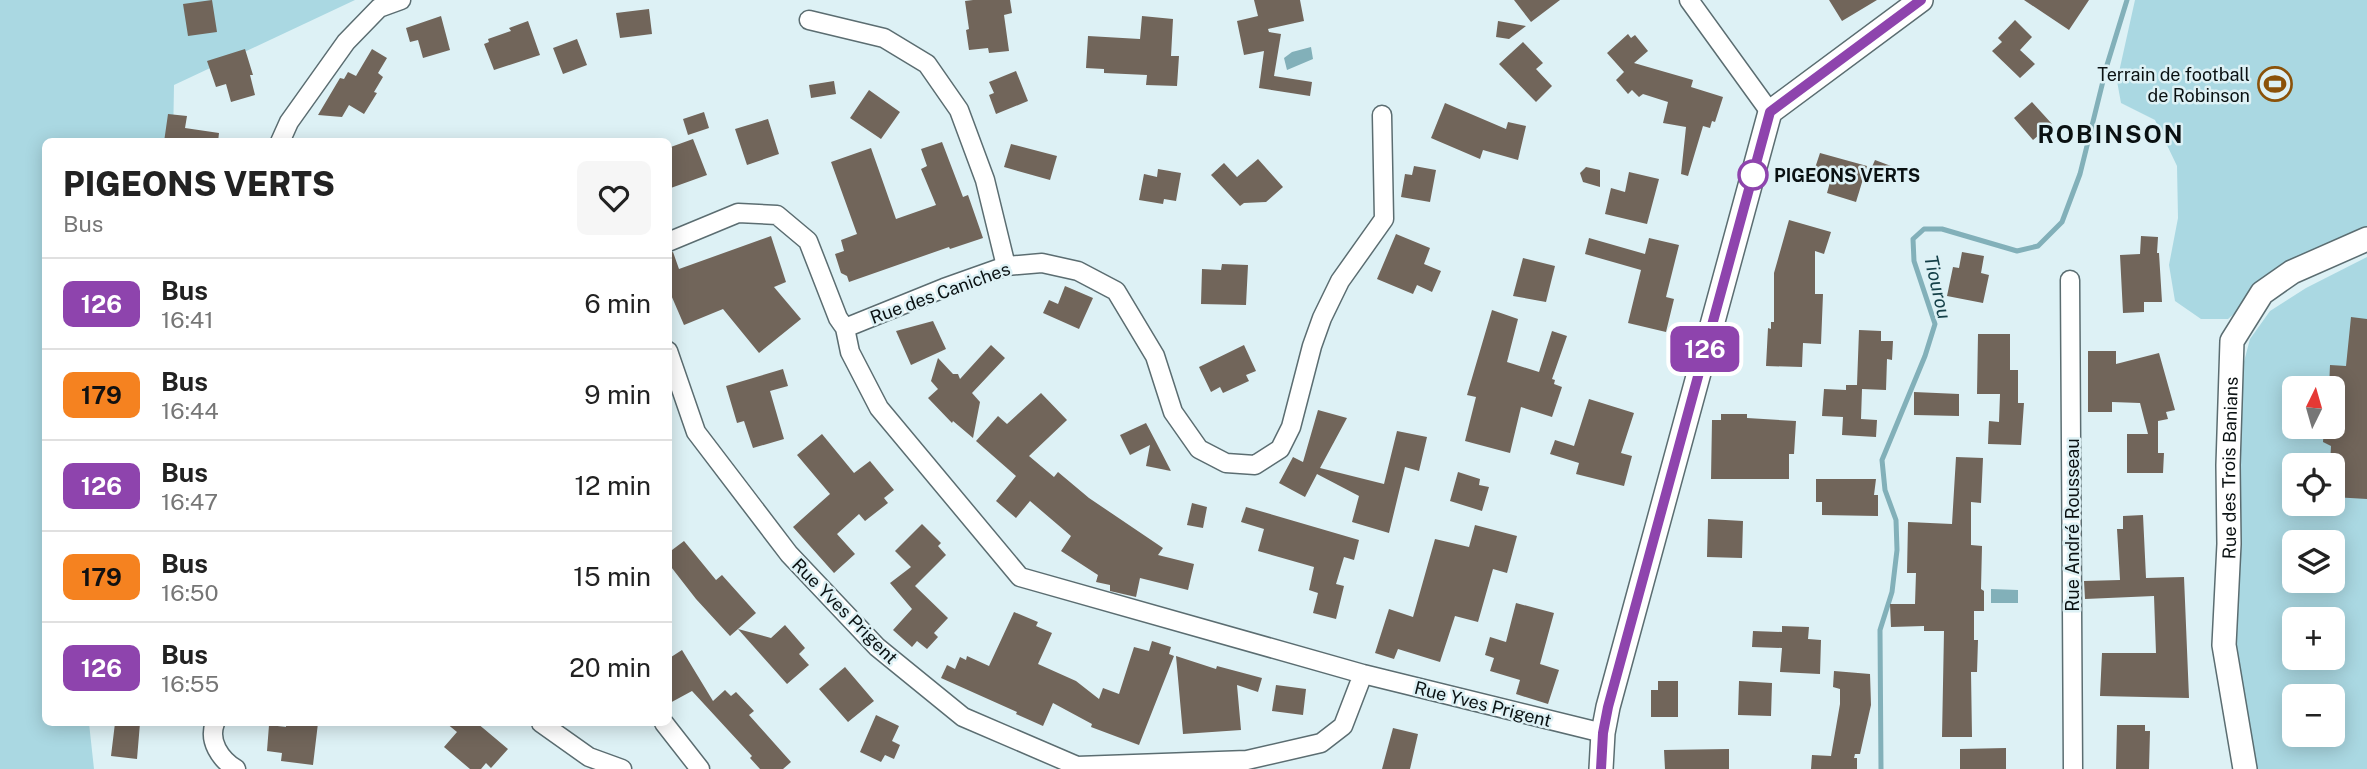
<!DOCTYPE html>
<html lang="fr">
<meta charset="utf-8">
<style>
body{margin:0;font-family:"Public Sans",sans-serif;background:#f6f6f6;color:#222;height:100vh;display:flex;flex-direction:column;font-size:26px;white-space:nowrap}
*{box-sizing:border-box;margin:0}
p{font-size:23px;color:#767676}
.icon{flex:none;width:38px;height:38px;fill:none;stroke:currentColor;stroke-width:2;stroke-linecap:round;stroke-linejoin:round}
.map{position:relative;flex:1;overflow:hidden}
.panel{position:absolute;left:42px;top:138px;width:630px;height:588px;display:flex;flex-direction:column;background:#fff;border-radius:10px;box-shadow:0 4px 18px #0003}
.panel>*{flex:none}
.badge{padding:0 14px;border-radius:10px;font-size:24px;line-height:46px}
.needle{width:46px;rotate:5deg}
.controls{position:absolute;left:2282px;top:376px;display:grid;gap:14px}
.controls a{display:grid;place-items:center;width:63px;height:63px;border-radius:10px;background:#fff;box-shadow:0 4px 18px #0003;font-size:35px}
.map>.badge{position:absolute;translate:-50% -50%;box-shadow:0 0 0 4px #fff}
.round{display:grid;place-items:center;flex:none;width:74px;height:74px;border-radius:10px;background:#f6f6f6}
.headline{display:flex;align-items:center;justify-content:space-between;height:119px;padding:0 21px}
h1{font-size:33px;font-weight:800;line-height:52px}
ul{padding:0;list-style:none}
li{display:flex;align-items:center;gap:21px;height:91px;padding:0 21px;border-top:2px solid #e0e0e0}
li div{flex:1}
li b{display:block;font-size:26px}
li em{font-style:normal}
li .badge{min-width:77px;font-weight:700;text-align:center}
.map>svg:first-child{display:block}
.green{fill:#aad8e2;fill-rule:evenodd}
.water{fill:#82b0b9}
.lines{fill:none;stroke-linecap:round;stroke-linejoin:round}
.stream{stroke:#82b0b9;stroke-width:5}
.building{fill:#71655a}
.minor-casing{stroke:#5b6d71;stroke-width:21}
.tertiary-casing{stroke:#5b6d71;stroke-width:26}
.minor{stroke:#fff;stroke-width:18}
.tertiary{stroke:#fff;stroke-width:23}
.line-casing{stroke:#fff;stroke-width:16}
.line{stroke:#8e44ad;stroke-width:10}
.stop-dot{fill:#fff;stroke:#8e44ad;stroke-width:3.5}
.labels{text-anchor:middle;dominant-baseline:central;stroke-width:5;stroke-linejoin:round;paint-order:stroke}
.poi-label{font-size:18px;fill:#0a1112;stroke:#ddf1f5;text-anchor:end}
.stop-label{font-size:18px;font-weight:bold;fill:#0a1112;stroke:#ddf1f5;text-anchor:start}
.street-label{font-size:18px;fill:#0a1112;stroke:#ddf1f5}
.water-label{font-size:19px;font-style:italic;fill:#154048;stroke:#ddf1f5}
.district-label{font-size:24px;font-weight:bold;letter-spacing:2px;fill:#0a1112;stroke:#ddf1f5}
</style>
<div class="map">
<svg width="2367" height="769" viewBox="0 0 2367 769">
<rect width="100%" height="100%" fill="#ddf1f5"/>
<path class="green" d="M0 0H355L174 85 173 142H46V723H89L94 769H0Z
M2135 0H2367V230L2249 301 2228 319H2201L2175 301 2169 265 2178 218 2177 166 2155 120 2121 103 2117 81Z
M2367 257V769H2253L2237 656 2235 551 2241 373 2250 339 2270 311 2306 288ZM2294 388H2333V427H2294ZM2294 466H2333V504H2294ZM2294 542H2333V581H2294ZM2294 620H2333V658H2294ZM2294 696H2333V735H2294Z"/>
<path class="water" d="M1311 47 1313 59 1287 70 1284 58 1292 52Z
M1991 589 2018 590V603H1991Z"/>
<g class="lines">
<path class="stream" d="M1881 769 1880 630 1892 592 1897 550 1896 520 1885 490 1882 460 1925 356 1935 324 1914 261 1913 239 1924 229H1942L2017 251 2038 246 2062 222 2080 174 2107 65 2127 0"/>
</g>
<path class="building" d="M212 0 217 32 188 36 183 4Z
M973 0H1010L1012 13 1004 15 1009 51 989 53 988 48 969 50 966 30 969 29 965 1Z
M1254 0H1300L1304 21 1268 29 1269 32 1281 34 1274 76 1312 82 1310 96 1259 88 1264 51 1244 55 1237 21 1258 16Z
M1514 0H1560L1531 22Z
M1829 0H1877L1842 21Z
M2024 0H2089L2069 30Z
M649 9 652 34 620 38 616 13Z
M441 16 450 50 423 58 418 40 410 42 406 28Z
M1142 16 1173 19 1171 56H1179L1177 86 1146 85 1147 75 1104 73V69L1086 68 1088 36 1140 39Z
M2015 20 2032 37 2020 50 2035 64 2020 78 1992 51 2002 42 1998 38Z
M528 21 540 55 494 70 484 44 489 42 488 39 511 31 509 28Z
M1498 21 1526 26 1509 39 1496 37Z
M1628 34 1631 38 1635 35 1648 51 1634 63 1693 80 1691 87 1723 97 1715 122 1712 121 1710 128 1703 126 1688 176 1681 174 1686 127 1663 123 1668 102 1643 94 1639 97 1632 90 1628 94 1616 80 1624 72 1607 53Z
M577 39 587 65 563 74 553 48Z
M1523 42 1543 63 1536 69 1552 86 1536 102 1499 64Z
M245 49 253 75H250L255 95 231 102 226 84 216 87 207 61Z
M372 49 387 58 378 73 383 77 374 92 377 93 364 114 349 105 342 117 318 115 340 78 344 79 348 72 356 76Z
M1016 71 1028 101 996 114 989 95 994 93 989 82Z
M834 81 836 94 811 98 809 85Z
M869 90 900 112 881 139 850 118Z
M2032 102 2052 124 2033 140 2014 118Z
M1445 103 1506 129 1508 122 1526 126 1518 160 1483 150 1480 159 1431 138Z
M704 112 709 128 688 135 683 119Z
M168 114 187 116 185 128 219 133 218 142H164Z
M768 119 779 154 747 165 735 129Z
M693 139 707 175 668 189V148Z
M942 142 963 197 968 195 983 238 950 249 949 247 849 282 847 276 841 273 835 254 844 251 841 240 857 234 831 162 871 148 896 219 936 205 921 169 927 166 921 149Z
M1011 144 1057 156 1050 180 1004 167Z
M1820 153 1867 166 1856 202 1827 193 1830 182 1823 180 1826 171 1815 168Z
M1258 159 1283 187 1266 202 1244 203 1240 206 1211 175 1224 163 1237 177Z
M1875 160 1891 166 1884 183 1868 176Z
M1414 166 1436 170 1430 202 1401 197 1405 174 1412 175Z
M1586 167 1600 170V187L1583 182 1580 173Z
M1158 169 1181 173 1176 201 1164 199 1163 204 1139 200 1144 174 1157 177Z
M1629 172 1659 179 1647 224 1605 214 1611 188 1625 192Z
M1789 220 1831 232 1824 254 1815 251V294H1823L1821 344 1803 343 1802 367 1766 366 1768 328 1771 329V322H1774V273Z
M1396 234 1430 248 1424 264 1441 271 1432 292 1417 285 1413 294 1377 279Z
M771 236 786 282 774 287 801 319 759 353 723 309 684 325 668 288V253L673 252 679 269Z
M2141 236 2158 237 2157 253H2159L2162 302H2144V312L2123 313 2120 255 2140 254Z
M1589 238 1645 254 1649 238 1679 245 1666 297 1674 299 1666 332 1628 323 1641 270 1585 254Z
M1962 252 1984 256 1981 273 1989 275 1983 303 1947 296 1953 267 1959 268Z
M1523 258 1555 266 1546 302 1513 296Z
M1222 264 1248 265 1246 305 1201 304 1202 269 1221 270Z
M1065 286 1093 298 1079 329 1043 313 1049 300 1058 304Z
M1492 310 1518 319 1507 362 1539 372 1552 331 1567 336 1552 379 1555 380 1554 384 1562 387 1552 417 1521 407 1510 453 1465 441 1476 397 1467 395Z
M2351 317 2367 319V499L2333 497V466H2330L2331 446 2323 442 2324 427H2333V388H2329L2330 365 2346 366Z
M933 321 946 349 911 365 896 331Z
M1859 330 1881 331V341H1893L1892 360 1887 359 1886 390 1862 389 1861 419 1877 420 1876 437 1842 435 1843 417 1822 416 1824 389 1846 390V385H1857Z
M1978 334H2010V370H2018V403H2024L2021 445 1988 444 1989 421 1999 422 2000 394H1977Z
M991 345 1005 358 972 393 980 402 973 438 953 421 952 423 928 398 938 389 931 381 938 358 953 374H958L960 379Z
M1244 345 1256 371 1246 375 1249 381 1223 393 1220 387 1211 392 1199 367Z
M2088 351H2116V364L2159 353 2175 410 2166 412 2168 419 2158 421V453H2164L2163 473H2127V434H2148L2140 403 2112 402V412H2088Z
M783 369 788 386 770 391 784 439 753 448 744 421 737 423 726 386Z
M1914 392 1959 394V416L1914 415Z
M1041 393 1067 420 1029 456 1054 477 1058 472 1089 498 1163 548 1158 555 1194 564 1188 590 1140 578 1136 597 1110 591V585L1096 582 1098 575 1061 551 1071 536 1030 501 1016 518 996 501 1016 476 976 441 998 416 1007 424Z
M1589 399 1634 413 1621 453 1632 456 1624 486 1576 474 1579 463 1550 454 1555 440 1574 446Z
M1318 410 1347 418 1320 468 1384 484 1397 431 1427 437 1419 471 1405 467 1389 533 1352 522 1359 496 1317 474 1305 497 1279 483 1293 457 1303 462Z
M1721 414H1747V418L1796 421 1794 454H1789V479H1711L1712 420H1721Z
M1146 423 1156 442 1171 471 1146 466 1150 445 1130 455 1120 435Z
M822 434 854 473 870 461 894 490 884 498 888 503 865 521 859 514 837 534 855 554 834 573 793 527 830 494 797 455Z
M1956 457 1983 458 1981 503 1971 502V545L1982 546 1981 589 1984 591V611H1974V640H1978L1977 672H1971L1972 737H1942L1944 631H1924V626L1891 627 1890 604H1915L1916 573H1907L1908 522 1952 524Z
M1458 472 1480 479 1479 485 1489 487 1482 511 1450 501Z
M1816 479H1876L1874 495H1878V516L1822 515V502H1816Z
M1192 503 1207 507 1203 528 1187 525Z
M1246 507 1359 540 1354 560 1344 557 1336 584 1344 586 1336 619 1313 613 1318 593 1309 590 1314 567 1258 551 1264 529 1241 522Z
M2143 515 2146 578 2184 577 2189 698 2100 696 2102 653H2156L2154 596 2085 599 2084 581 2120 580 2117 529H2123V516Z
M1708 519 1743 521 1742 558 1707 557Z
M922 524 941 543 938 546 946 555 915 586 948 618 934 633 938 637 927 649 917 641 912 647 893 630 912 609 890 583 911 567 895 551Z
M1475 525 1517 536 1507 573 1493 569 1478 622 1455 616 1440 662 1398 649 1394 659 1375 653 1389 609 1413 617 1435 539 1469 547Z
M684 541 716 580 722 575 756 613 738 629 771 638 785 625 805 648 799 654 809 665 787 684 738 629 730 636 696 599 668 563V553Z
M1516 603 1554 613 1540 664 1559 670 1548 704 1516 694 1520 680 1490 671 1494 658 1485 655 1490 637 1506 642Z
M1014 612 1038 622 1036 626 1052 633 1038 664 1076 681 1099 699 1103 688 1119 694 1134 647 1149 651 1152 641 1171 647 1169 654 1174 656 1139 745 1091 727 1092 724 1053 703 1043 726 1016 714 1017 712 941 678 947 665 955 669 960 657 966 660 967 656 989 666Z
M1782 626 1809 627 1808 639 1821 640 1820 674 1780 672 1782 648 1752 647 1753 631 1782 632Z
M682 650 713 701 725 690 731 696 736 692 754 711 749 715 791 762 783 769H760L750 758 752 756 692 691 668 704V659Z
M1176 656 1216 669 1217 666 1262 678 1258 692 1237 685 1241 730 1183 734Z
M845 667 874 701 848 722 819 689Z
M1834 671 1870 674 1871 705 1860 754H1855L1854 758H1857V769H1811L1812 755 1831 756 1840 704V689L1833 687Z
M1658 681H1678V717H1651V690H1658Z
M1739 681 1772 683 1771 716 1738 715Z
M1276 685 1306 689 1303 715 1272 711Z
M876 715 899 726 892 741 900 745 894 759 885 755 881 762 860 752Z
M115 723H140L137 759 111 756Z
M286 723H318L313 765 281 761 282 753 267 751 269 725 286 727Z
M446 723H477L508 749 491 768 486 763 481 769H470L444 747 457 732Z
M2117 725H2145V731H2150L2149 769H2116Z
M1393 728 1418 734 1410 769H1382Z
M2006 748V769H1960V749Z
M1729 749V769H1665L1664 750Z"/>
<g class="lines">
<g class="minor-casing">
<path id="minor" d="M1689 0 1770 112
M809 20 884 38 927 64 959 110 985 180 1006 266
M280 142 289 122 346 42 379 8 401 0
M668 242 738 213 777 215 808 241 838 318 845 328 850 352 879 408 1020 577 1363 674 1603 733
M2070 280 2073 769
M845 328 944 288 1006 266 1042 263 1078 271 1116 291 1155 356 1173 412 1199 449 1226 463 1255 465 1280 449 1291 427 1312 346 1322 318 1340 281 1384 219 1382 115
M668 351 696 432 789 554 877 647 963 717 1077 766 1247 760 1321 743 1343 726 1363 674
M215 723C208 741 220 759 236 769
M541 723 589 757 622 769
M664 723 700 769"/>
</g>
<g class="tertiary-casing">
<g id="tertiary">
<path d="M1601 769 1603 733 1608 707 1770 112 1921 0"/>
<path id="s1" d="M2245 769 2224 645 2229 544 2228 465 2232 341 2262 293 2292 272 2367 239"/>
</g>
</g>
<use href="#minor" class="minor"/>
<use href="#tertiary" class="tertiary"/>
</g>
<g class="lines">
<g class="line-casing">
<path id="line" d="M1601 769 1603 733 1608 707 1770 112 1921 0"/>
</g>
<use href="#line" class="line"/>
</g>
<defs>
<g id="stadium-ring" transform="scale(1.75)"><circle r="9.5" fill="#ddf1f5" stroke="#8b5209" stroke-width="1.5"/><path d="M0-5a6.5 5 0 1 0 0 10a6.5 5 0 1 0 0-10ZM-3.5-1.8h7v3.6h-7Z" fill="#8b5209"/></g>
</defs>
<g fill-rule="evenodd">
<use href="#stadium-ring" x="2275" y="84"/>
</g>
<circle class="stop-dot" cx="1753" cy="175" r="14"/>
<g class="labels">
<g class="poi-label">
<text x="2250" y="74">Terrain de football<tspan x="2250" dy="21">de Robinson</tspan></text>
</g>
<g class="stop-label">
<text x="1774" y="175">PIGEONS VERTS</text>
</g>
<g class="street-label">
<text transform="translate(940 293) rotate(-20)">Rue des Caniches</text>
<text stroke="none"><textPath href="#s1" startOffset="303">Rue des Trois Banians</textPath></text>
<text transform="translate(2072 525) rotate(-90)">Rue André Rousseau</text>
<text transform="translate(845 611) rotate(45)">Rue Yves Prigent</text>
<text transform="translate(1483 704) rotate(14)">Rue Yves Prigent</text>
</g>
<g class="water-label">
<text transform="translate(1938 287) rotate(77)">Tiourou</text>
</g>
<g class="district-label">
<text x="2111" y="134">ROBINSON</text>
</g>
</g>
</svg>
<div class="controls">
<a><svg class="needle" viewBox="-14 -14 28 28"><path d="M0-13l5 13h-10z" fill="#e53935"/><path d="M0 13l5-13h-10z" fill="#767676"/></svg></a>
<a><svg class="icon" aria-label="locate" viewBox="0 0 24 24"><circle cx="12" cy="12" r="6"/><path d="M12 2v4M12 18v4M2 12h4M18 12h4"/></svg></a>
<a><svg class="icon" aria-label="layers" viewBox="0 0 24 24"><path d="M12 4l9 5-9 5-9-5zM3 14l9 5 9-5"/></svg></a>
<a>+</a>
<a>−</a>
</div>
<b class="badge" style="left:1705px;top:349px;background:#8e44ad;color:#fff">126</b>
<section class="panel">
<div class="headline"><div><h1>PIGEONS VERTS</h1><p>Bus</p></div><a class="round"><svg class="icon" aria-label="heart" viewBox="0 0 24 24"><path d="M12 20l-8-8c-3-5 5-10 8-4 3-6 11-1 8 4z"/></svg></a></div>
<ul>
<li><span class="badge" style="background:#8e44ad;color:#fff">126</span><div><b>Bus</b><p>16:41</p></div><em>6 min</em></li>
<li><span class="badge" style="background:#f58220;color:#111">179</span><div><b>Bus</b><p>16:44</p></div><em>9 min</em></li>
<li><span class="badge" style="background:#8e44ad;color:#fff">126</span><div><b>Bus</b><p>16:47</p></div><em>12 min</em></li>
<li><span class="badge" style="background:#f58220;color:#111">179</span><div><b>Bus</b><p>16:50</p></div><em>15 min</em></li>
<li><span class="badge" style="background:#8e44ad;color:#fff">126</span><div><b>Bus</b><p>16:55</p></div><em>20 min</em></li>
</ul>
</section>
</div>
